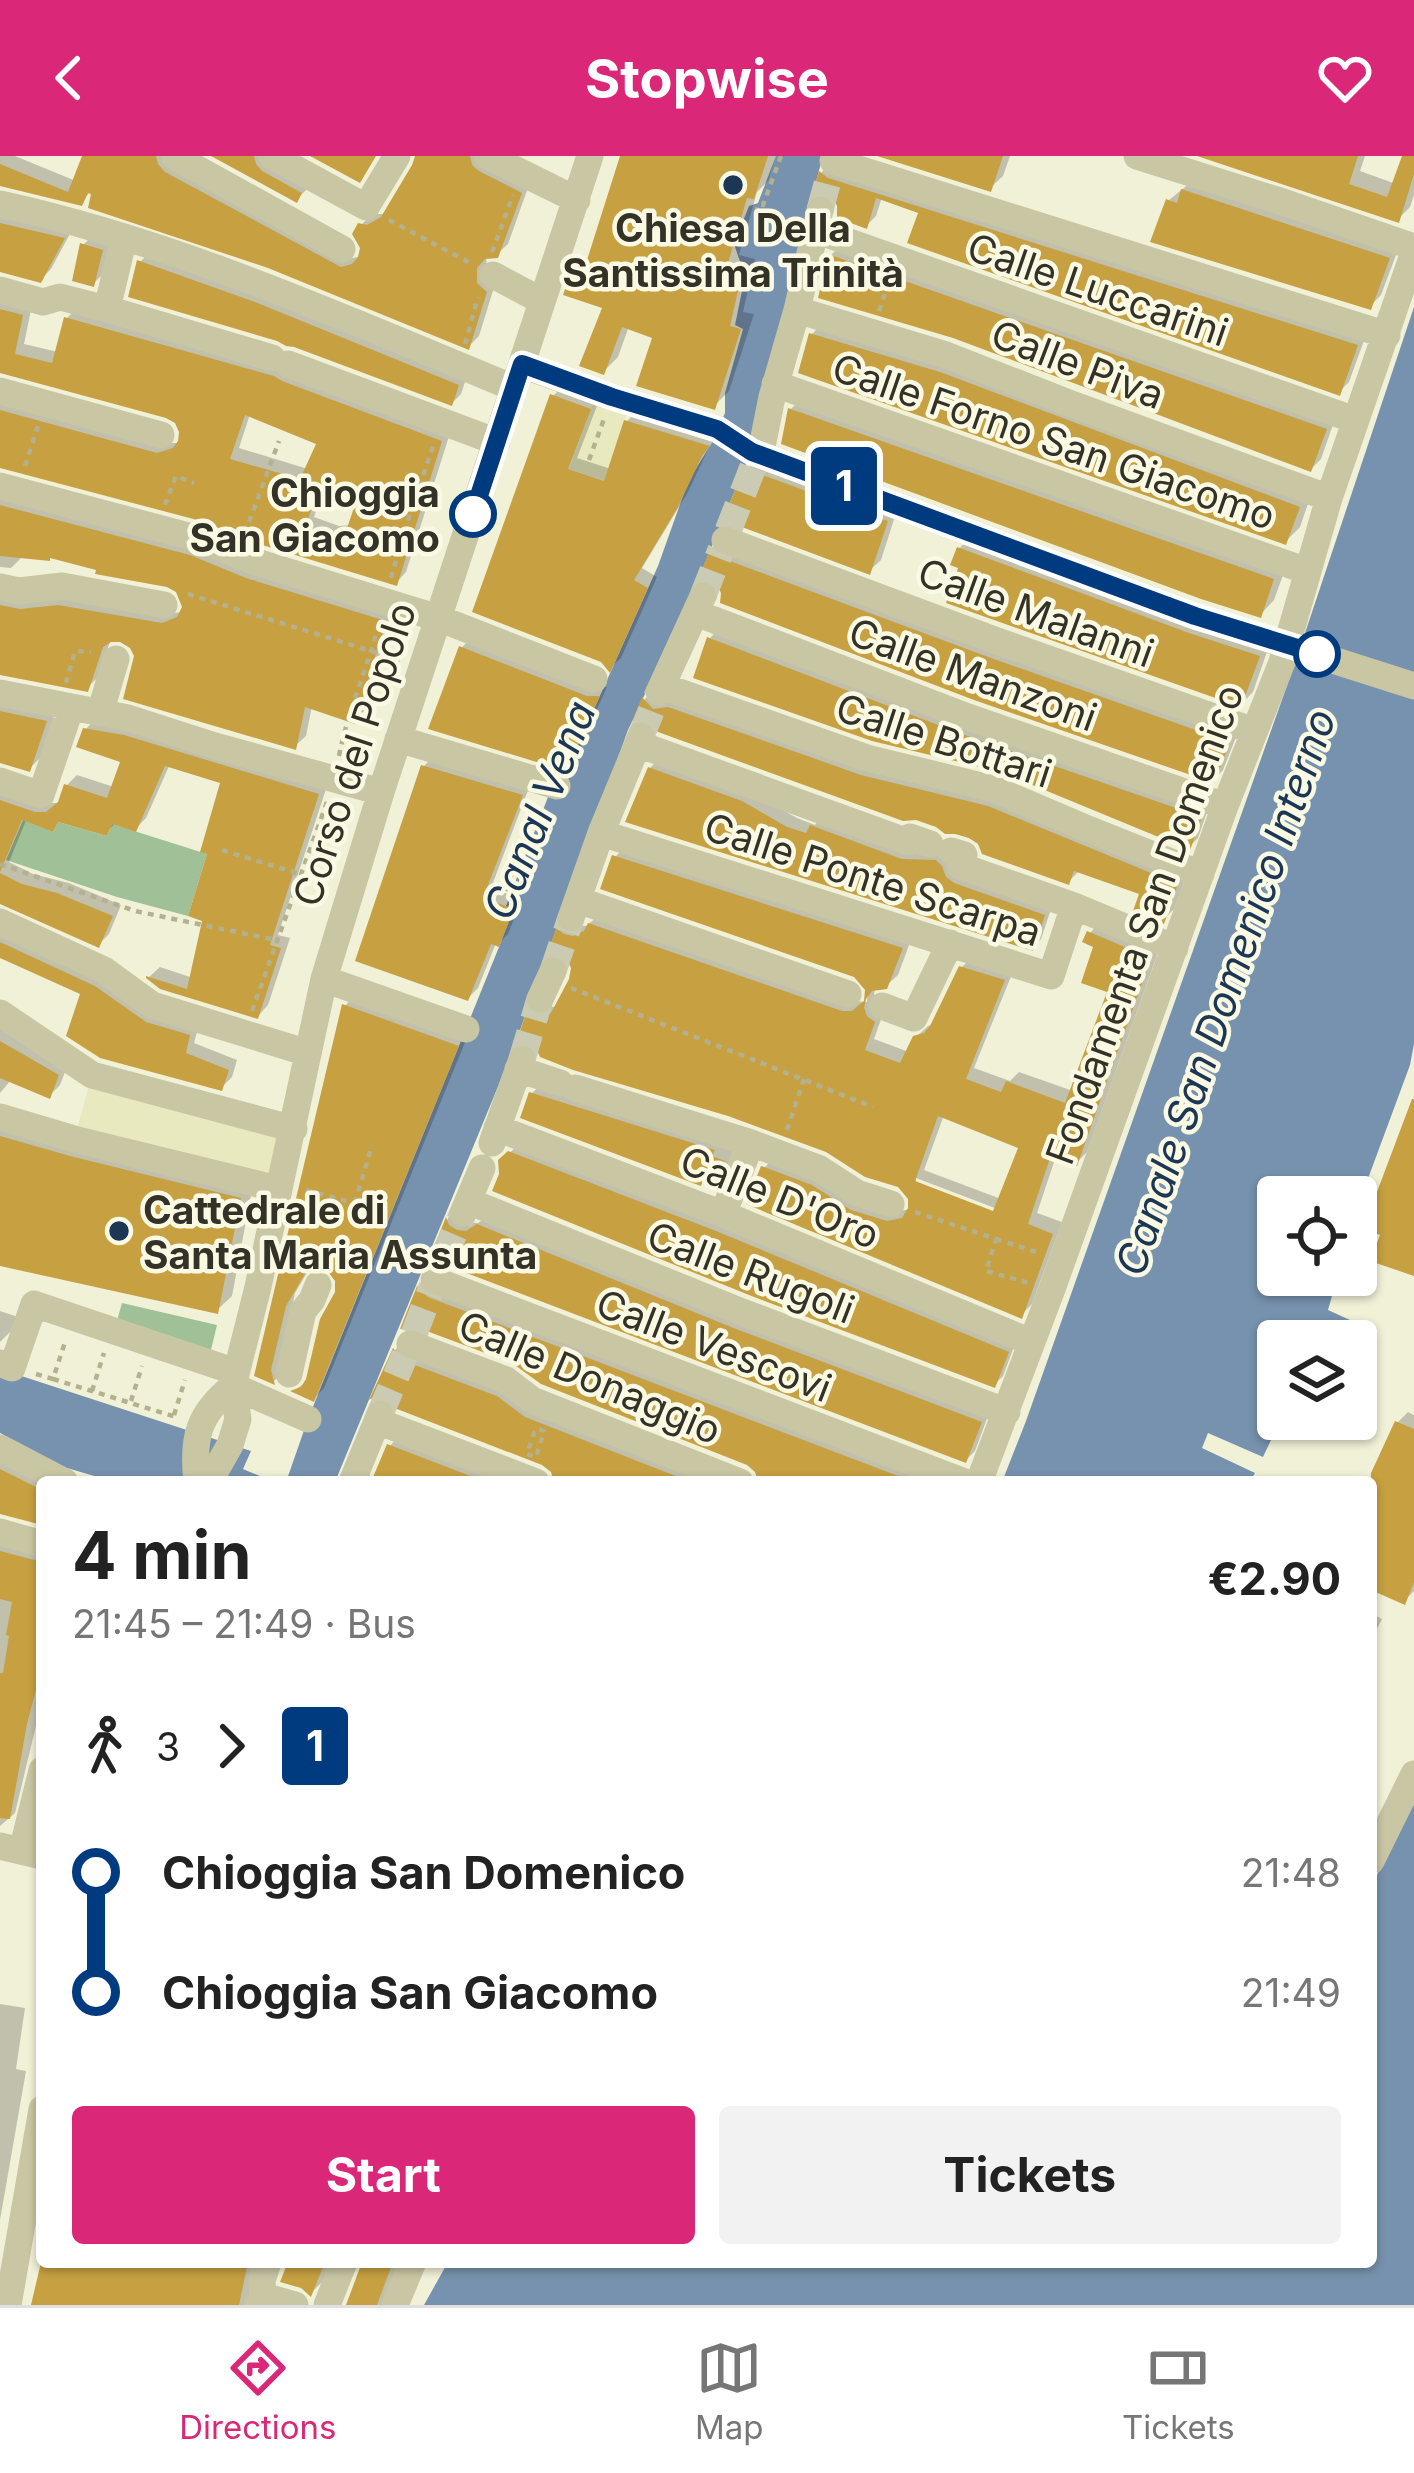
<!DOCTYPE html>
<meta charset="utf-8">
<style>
body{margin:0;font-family:Inter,sans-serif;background:#f2f2f2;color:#222;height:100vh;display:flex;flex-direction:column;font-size:45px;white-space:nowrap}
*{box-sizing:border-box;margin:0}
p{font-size:39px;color:#767676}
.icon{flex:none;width:66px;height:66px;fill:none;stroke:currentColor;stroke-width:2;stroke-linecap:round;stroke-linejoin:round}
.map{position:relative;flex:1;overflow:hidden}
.sheet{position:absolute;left:36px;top:1320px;width:1341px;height:792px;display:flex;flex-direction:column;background:#fff;border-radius:12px;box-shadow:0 3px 9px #0004}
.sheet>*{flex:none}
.badge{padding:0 24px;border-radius:9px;font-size:42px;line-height:78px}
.controls{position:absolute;left:1257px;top:1020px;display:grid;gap:24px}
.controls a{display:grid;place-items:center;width:120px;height:120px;border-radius:12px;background:#fff;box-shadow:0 3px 9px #0004;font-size:60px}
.map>.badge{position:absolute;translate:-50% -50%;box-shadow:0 0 0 6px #fff}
.legs{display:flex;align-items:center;gap:18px;height:132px;padding:0 36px;font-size:39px}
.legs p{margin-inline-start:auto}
.headline{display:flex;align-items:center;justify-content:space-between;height:204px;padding:0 36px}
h1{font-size:66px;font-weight:700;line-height:90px}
.button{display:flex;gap:24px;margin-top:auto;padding:24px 36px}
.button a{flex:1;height:138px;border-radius:12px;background:#db2777;color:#fff;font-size:48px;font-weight:700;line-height:138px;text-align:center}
.button a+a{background:#f2f2f2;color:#222}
ul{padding:0 36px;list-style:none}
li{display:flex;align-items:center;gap:42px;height:120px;font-size:45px}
li i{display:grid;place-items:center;width:18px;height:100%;margin:0 15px;background:currentColor}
li i::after{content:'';width:30px;height:30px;margin:-15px;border:9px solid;border-radius:50%;background:#fff}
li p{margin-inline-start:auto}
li:first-child i{background:linear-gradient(#0000 50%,currentColor 0)}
li:last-child i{background:linear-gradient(currentColor 50%,#0000 0)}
header{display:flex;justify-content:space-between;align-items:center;height:156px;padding:0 36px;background:#db2777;color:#fff;font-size:54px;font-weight:700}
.tabs{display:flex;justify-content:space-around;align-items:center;height:168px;border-top:3px solid #e0e0e0;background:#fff;font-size:33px;color:#767676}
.tabs a{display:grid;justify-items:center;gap:6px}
.tabs .selected{color:#db2777}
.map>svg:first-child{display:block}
.green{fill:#a0c098}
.plaza{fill:#e8e9bf}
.water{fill:#7792ae}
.shadow{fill:#0003;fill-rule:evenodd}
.building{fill:#c6a041;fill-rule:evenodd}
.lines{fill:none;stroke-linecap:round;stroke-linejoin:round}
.minor-tunnel{stroke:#cbcbb4;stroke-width:27;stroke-dasharray:27 14;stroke-linecap:butt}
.path{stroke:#b4b18f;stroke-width:4.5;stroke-dasharray:6 6;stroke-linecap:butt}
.minor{stroke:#c9c6a4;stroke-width:27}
.line-1-casing{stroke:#fff;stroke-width:27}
.line-1{stroke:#003b80;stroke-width:18}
.poi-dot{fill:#1c3655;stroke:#f9f9e4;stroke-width:4.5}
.stop-1-dot{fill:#fff;stroke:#003b80;stroke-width:6}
.labels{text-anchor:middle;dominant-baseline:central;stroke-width:9;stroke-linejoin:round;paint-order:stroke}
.poi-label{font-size:39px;font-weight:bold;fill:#343126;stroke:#f9f9e4}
.street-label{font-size:39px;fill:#343126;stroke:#f9f9e4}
.stop-label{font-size:39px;font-weight:bold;fill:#343126;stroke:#f9f9e4;text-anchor:end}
.water-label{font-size:42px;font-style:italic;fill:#1c3655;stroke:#f9f9e4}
</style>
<header><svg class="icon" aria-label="back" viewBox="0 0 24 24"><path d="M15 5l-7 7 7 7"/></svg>Stopwise<svg class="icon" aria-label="heart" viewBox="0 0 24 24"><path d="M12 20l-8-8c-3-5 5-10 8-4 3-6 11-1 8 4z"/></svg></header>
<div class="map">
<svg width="1414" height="2149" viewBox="0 0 1414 2149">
<rect width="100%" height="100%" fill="#f1f1d8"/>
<path class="green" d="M23 664 53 676 58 666 107 680 112 668 207 698 188 760 117 741 6 704Z
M122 1147 217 1169 210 1198 116 1168Z"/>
<path class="plaza" d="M595 242 626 260 604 324 569 313Z
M92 919 294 973 278 1033 74 983Z"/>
<path class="water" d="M776 0H823L809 51 760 282 745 310 693 436 628 574 511 899 335 1326H286L308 1263 499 791 513 754 506 750 548 641 561 627 658 410 688 326 711 288 725 257V237L743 173 735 169 745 120 734 88 749 50 758 47Z
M1414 151V888L1410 909 1356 1055V1041H1278V1119H1338L1328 1154 1361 1169 1352 1185H1278V1263H1281L1263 1301 1208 1277 1202 1292 1255 1317 1250 1326H1002L1026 1265 1295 507Z
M0 1213 251 1295 243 1313 274 1326H115L60 1310 0 1277Z
M1414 1640V2149H424L448 2106H1371V1732Z"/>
<path class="shadow" d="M0 0H15L93 32 81 47 0 28Z
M85 0H170L176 6 353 102 361 100V69L372 58H387L415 10 416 0H484L530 26 508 88 496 99 486 100 487 116 496 125 479 180 469 190 269 109 92 47Z
M217 0H267L307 33 296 44Z
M623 0H776L768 25 757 36 739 99 755 103 743 156 754 158 729 235 714 250 656 180 629 170 618 201 603 216 605 151 573 121 587 106Z
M887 0H1010L1003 20 990 32Z
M1205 0H1365L1360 15 1396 28 1406 0H1414V39L1410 51 1398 63Z
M831 7 1366 179 1349 226 1339 236 922 55 882 41 876 60 866 70 840 49 821 17Z
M1195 23 1399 91 1381 139 1369 151 1169 44Z
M0 50 73 72 51 113 40 124 0 114Z
M96 76 114 81 106 115 93 128 83 89Z
M841 89 1335 263 1321 303 1311 313 831 99Z
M149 97 467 220 461 238 452 247 295 188 140 106Z
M0 138 32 149 24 188 58 196 67 162 77 152 286 210 451 274 406 416 396 427 202 362 0 310V239L168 287H181V272L167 259 0 216ZM250 258 320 286 308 313 239 292ZM325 330 360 342 352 369 339 370 314 361Z
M826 164 1312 336 1300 371 1286 385 812 178Z
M564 229 600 242 577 302 611 313 627 265 638 254 712 285 688 336 642 412 657 421 621 502 610 512 602 504 553 240Z
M805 239 1287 408 1274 444 1260 459 791 253Z
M758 302 897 354 881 404 869 415 747 314Z
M0 332 395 455 365 554 355 564 312 550 306 580 295 590 137 500 132 489 111 483 97 522 87 532 0 517V435L70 440 174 457 182 456 184 443 177 432 51 399 22 401 11 412 0 411Z
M971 380 1270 487 1253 536 1241 548 959 393Z
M722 387 1238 576 1223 614 1214 624 703 420 713 396Z
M718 474 1208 653 1198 682 1189 691 1002 614 710 482Z
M472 482 598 531H607L575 602 565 612 462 491Z
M655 533 1000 640 1187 717 1174 753 1163 764 1143 736 1080 714 1068 726 937 668 648 560 637 561 645 543Z
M0 541 56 554 40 602 29 613 0 605Z
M96 562 328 627 278 779 290 782 268 849 258 860 149 821 160 811 193 822 205 763 210 696 224 625 170 608 146 662 136 672 117 666 106 676 61 663 53 672 27 662 9 706 33 718 69 727 121 749 109 778 99 788 0 747V629L47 647H59L66 630 77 619 114 631 124 604 86 573Z
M434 600 530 629 491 732 522 743 508 778 498 788 496 787 478 832 468 842 424 610Z
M659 603 752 637 797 662 815 669 821 662 946 697 1052 750 1041 783 1032 792 650 612Z
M626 690 912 781 898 819 886 830 875 832 874 839 878 850 884 855 874 883 909 896 916 881 928 870 934 868 962 811 973 800 1014 813 974 912 1010 925 1019 916 1073 935 1111 834 1097 789 1090 777 1100 766 1160 791 1087 996 1076 1007 1056 1000 1037 1057 1062 1066 1032 1148 1021 1159 764 1012 775 1001 898 1055 911 1053 907 1035 828 993 530 857 540 846 553 851 559 849 574 812 560 795 551 796 559 774 569 764 575 769 586 770 602 757 854 845 867 846 868 832 856 818 615 701ZM944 959 1022 990 1001 1043 924 1014ZM916 1022 1008 1057 1006 1063 916 1028Z
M0 770 199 869 194 887 237 904 232 921 221 932 84 836 0 798Z
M355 839 468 879 324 1232 314 1243 295 1234 309 1224 338 1137 339 1124 327 1110H311L295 1137 281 1202 284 1216 274 1225 258 1218 345 850Z
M0 867 68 908 60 929 50 939 11 924 0 937Z
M544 926 734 993 729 1007 717 1019 710 1017 700 1027 532 937Z
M0 973 253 1028 232 1140 217 1154 0 1108Z
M519 988 1015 1188 1003 1220 994 1229 503 1011 501 1005Z
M456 1055 467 1066 478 1067 488 1060 989 1257 975 1295 966 1304 441 1104 432 1105 448 1062Z
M429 1122 948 1326H759L757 1314 748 1307 514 1204 417 1168 405 1170 420 1131Z
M0 1155 18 1161 15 1171 0 1186Z
M403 1186 724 1326H555L553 1314 544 1307 399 1251 394 1195Z
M1408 1256 1414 1259V1435L1404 1445 1371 1431 1369 1326 1398 1266Z
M399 1280 520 1326H375L390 1290Z
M0 1297 42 1326V1360L0 1350Z
M0 1378 42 1392V1545L15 1657 0 1670Z
M1371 1457 1382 1463 1376 1475 1371 1472Z
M0 1848 25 1852 16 1913 26 1915 0 2064Z
M229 2106H257L247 2149H220Z
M291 2106H331L323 2125 311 2137 302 2129Z
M363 2106H399L387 2149H350Z"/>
<path class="building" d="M82 0H156L158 8 165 16 341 111 352 108 358 101 360 92 352 78 358 67 367 69 381 61 412 9 415 0H470L472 9 479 15 522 37 498 102 485 103 477 112V127L487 136 469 194 268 112 88 52 91 38 88 37 82 50 0 30V8L68 36Z
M211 0H254L256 8 262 15 302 37 297 47Z
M310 0H376L360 27Z
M620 0H768L754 43 747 42 726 114 742 117 730 170 741 173 715 254 636 230 652 182 622 171 604 219 579 210 602 152 563 139 570 119 581 123Z
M877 0H1003L991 36Z
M1197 0H1358L1349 28 1387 41 1402 0H1414V18L1399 67Z
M819 15 828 22 1358 189 1340 240 907 87 918 57 876 42 867 73 837 62V50L833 42 823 36 812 38Z
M1181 33 1390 102 1371 154 1150 86 1166 43 1177 47Z
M0 67 65 82 41 127 0 116Z
M80 87 103 94 94 131 72 125Z
M828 98 1327 273 1311 316 953 182 818 142Z
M137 104 255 146 459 229 452 250 294 191 286 190 277 185 128 141Z
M0 153 23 159 15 198 52 207 64 161 274 220 282 225 442 285 397 430 259 388 201 365 0 312V254L157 297 173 292 178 285 179 276 175 267 166 262 0 217ZM245 259 316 288 300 323 230 303ZM320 331 357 343 345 378 327 379 305 371Z
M809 177 940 216 1300 351 1286 389 798 217Z
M550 238 591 253 568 313 604 325 624 264 710 290 702 300 678 351 634 424 648 432 610 517 601 506 472 456Z
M788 252 1274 423 1261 462 1201 443 781 288Z
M744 312 888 365 870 419 731 367 722 366Z
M0 349 190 399 246 422 386 465 355 568 305 551 296 594 123 543 134 500 130 492 120 486H111L103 491 88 536 0 519V449L20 453 58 449 162 467 177 461 182 451 176 436 167 431 95 418 96 414 50 402V405L0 400Z
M957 391 1189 477 1260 500 1241 551 946 447 958 412 950 409Z
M710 394 719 401 991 502 1230 586 1214 627 974 544 720 447 721 437 717 429 709 423H698Z
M707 481 962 578 1202 661 1190 694 1001 616 872 585 693 522Z
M459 490 587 540H600L566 615 428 573Z
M642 541 653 553 668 551 861 619 988 650 1178 728 1164 768 1133 755 1139 738 1074 715 1069 729 982 698 978 688 969 682 955 678H945L936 671 916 664 903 665 658 576 649 564 640 562 632 565Z
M0 555 47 565 30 616 0 607Z
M83 572 124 579 319 638 270 789 281 792 258 863 160 833 146 822V820L187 833 202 765 188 760 207 698 200 696 220 627 165 610 136 676 112 668 107 680 58 666 53 676 22 664 0 716V644L35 656H46L58 646 64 628 107 642 120 606 76 591Z
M421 609 523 639 483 742 514 753 499 791 491 788 468 845 355 805Z
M648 611 742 645 787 671 806 677 810 669 902 703 936 704 942 710 946 721 954 727 1045 759 1033 795 625 666Z
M612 699 903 792 887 833 872 835 866 843 864 852 867 860 875 866 865 894 900 907 913 880 924 877 930 870 959 810 1005 824 966 923 1001 936 1006 925 1065 947 1107 836 1081 827 1093 791 1082 786 1087 775 1151 802 1077 1010 1050 1002 1028 1068 1053 1078 1022 1163 746 1048 761 1010 812 1029 851 1054 887 1065 902 1062 908 1052V1043L898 1031 865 1021 826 996 728 960 573 914 540 901 536 892 529 887 516 886 527 855 540 861 551 857 569 823 571 812 567 804 559 798 547 799 556 772 564 778 573 780 584 775 588 767 842 855H852L864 845 865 834 854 821 600 733ZM938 960 1018 992 993 1055 915 1025Z
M0 717 22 728 57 737 113 760 99 792 0 748Z
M0 786 95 830 146 866 190 879 186 897 229 914 222 935 100 902 66 880 80 838 0 802Z
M342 848 459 890 314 1246 290 1235 301 1231 306 1223 320 1163 335 1136V1125L326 1113 314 1112 306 1116 286 1150 271 1214 275 1229 254 1220Z
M0 885 59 919 50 943 0 922Z
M529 936 715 994 712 1000 725 1005 718 1022 705 1018 701 1030 520 962Z
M1412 943H1414V1120L1370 1105 1380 1079 1363 1073Z
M0 980 70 1000 241 1042 218 1158 0 1110Z
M508 995 716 1075 1009 1196 995 1232 749 1139 492 1035 499 1018 498 1004Z
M446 1061 449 1069 457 1074 466 1075 477 1068 736 1173 982 1266 966 1307 440 1107 427 1108Z
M417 1130 428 1141 914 1326 758 1325 755 1316 747 1309 541 1228 512 1207 416 1171 400 1173Z
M393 1192 404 1205 497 1240 525 1261 691 1326H554L551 1316 542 1309 397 1253 393 1246 386 1241 376 1240 369 1244Z
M1395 1265 1414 1273V1426L1405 1449 1371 1434V1317Z
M387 1288 486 1326H371Z
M0 1313 42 1334V1369L0 1358Z
M0 1395 42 1406V1510L27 1568 10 1663 0 1662V1517H3L9 1480 6 1479 12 1446 0 1443Z
M42 2102V2106H248L239 2149H31Z
M288 2106H325L311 2141 301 2132 280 2126Z
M362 2106H393L377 2149H346Z"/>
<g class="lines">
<path class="minor-tunnel" d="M820 54 830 17
M728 375 753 311
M703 440 721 394
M641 580 659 536
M553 815 571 762
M522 903 540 843
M443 1103 463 1057
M414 1178 432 1131
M380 1258 405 1199"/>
<path class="path" d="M781 0 763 49 759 48 756 57 791 67
M389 64 474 109
M492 96 513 39
M879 155 889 126
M465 188 478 141
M589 304 604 263
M25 310 38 270
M1145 329 1153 306
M165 349 176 320 194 327
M245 377 279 285
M391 422 404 376 433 290
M188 438 400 504
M66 527 75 495 91 496
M339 600C348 554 367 513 379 468
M222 694 303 719
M0 708 135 755 276 784
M506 735 535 648
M571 832 873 951
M252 855 327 646
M787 974 804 923
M306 1034 388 1056
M355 1047 372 989
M915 1056 996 1083 986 1115 1029 1127
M996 1083 1036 1096
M36 1218 53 1223 66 1183
M53 1223 176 1261
M92 1235 104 1197
M131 1245 142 1210
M174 1259 185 1224
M539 1273 544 1275 536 1301 527 1298 534 1277Z
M1371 1915 1373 1916"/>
<path class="minor" d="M174 0 342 93
M272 0 366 51 397 0
M488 0 577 44
M1137 0 1283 46 1414 91
M833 5 1387 179
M0 48C179 87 346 163 514 232
M815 74 1355 264
M493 119 542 145
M0 134 43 146 60 141 107 153 124 81
M107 153 272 202
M797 154 946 199 1074 249 1329 342
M288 208 497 286
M522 209 612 241 717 273 752 296 1195 460 1414 530
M775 228 1307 415
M0 235 161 279
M763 286 772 241 797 154 820 54
M0 330 196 382 253 405 438 462 594 523
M725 384 997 485 1254 575
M0 431 19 435 62 430 164 449
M696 457 968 561 1225 650
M662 530 867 602 994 633 1083 671 1201 718
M659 536 703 440
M0 537 128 562 215 590 381 636
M100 557 116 503
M398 583 557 630
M638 588 908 686 910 681 930 688
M0 625 41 639 71 551
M601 677 1051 820 1074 750
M951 695 964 699 960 710 1074 750 1175 792
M578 744 848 838
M571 762 601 677 641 580
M0 766 104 814 152 849 308 897
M324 823 466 873
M540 843 553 815
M882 850 914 862 950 787
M0 857 92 919 294 973
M518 913 560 927
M575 932 751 987 820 1013 857 1037 891 1048
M0 961 74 983 278 1033
M497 972 723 1058 1031 1186
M492 987 522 903
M468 1045 742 1156 1007 1256
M463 1057 482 1012
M723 1058 751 987
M434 1124 965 1326
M410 1188 506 1224 532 1244 740 1326
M0 1207 12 1212 34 1148 236 1216
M289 1218 303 1155 312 1144 318 1129
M233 1230 308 1263
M377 1265 536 1326
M0 1292 65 1326
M197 1326C192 1282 198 1258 233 1230
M209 1326 230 1289 238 1263 233 1230 258 1131 324 823 381 636 590 0
M352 1326 380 1258
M979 1326 1052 1133 1225 650 1282 506 1329 342 1414 96
M0 1376 42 1388
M0 1690 42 1700
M22 1695 42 1614
M1371 1705 1414 1618
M263 2143 270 2142 295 2149
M8 2149 42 1953
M257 2149 263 2143 262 2125 268 2106
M327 2149 344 2106
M395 2149 413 2106"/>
</g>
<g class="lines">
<g class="line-1-casing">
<path id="line-1" d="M473 358 522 208 612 241 717 273 752 296 1195 460 1317 498"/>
</g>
<use href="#line-1" class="line-1"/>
</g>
<g class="poi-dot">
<circle cx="733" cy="29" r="12"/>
<circle cx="119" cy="1075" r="12"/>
</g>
<g class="stop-1-dot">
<circle cx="473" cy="358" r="21"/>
<circle cx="1317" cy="498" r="21"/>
</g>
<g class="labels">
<g class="poi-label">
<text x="733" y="71">Chiesa Della<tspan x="733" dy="45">Santissima Trinità</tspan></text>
<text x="143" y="1053" text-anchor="start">Cattedrale di<tspan x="143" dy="45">Santa Maria Assunta</tspan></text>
</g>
<g class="street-label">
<text transform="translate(1098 133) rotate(19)">Calle Luccarini</text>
<text transform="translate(1078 208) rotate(21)">Calle Piva</text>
<text transform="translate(1054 285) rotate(19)">Calle Forno San Giacomo</text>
<text transform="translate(1036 456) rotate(20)">Calle Malanni</text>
<text transform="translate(973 518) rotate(20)">Calle Manzoni</text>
<text transform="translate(944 584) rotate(18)">Calle Bottari</text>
<text transform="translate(354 598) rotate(-72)">Corso del Popolo</text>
<text transform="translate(873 723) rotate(18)">Calle Ponte Scarpa</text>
<text transform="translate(1144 768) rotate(-70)">Fondamenta San Domenico</text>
<text transform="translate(780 1041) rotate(22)">Calle D'Oro</text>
<text transform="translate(751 1116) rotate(21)">Calle Rugoli</text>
<text transform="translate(714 1189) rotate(21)">Calle Vescovi</text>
<text transform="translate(590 1221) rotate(23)">Calle Donaggio</text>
</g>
<g class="stop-label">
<text x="440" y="336">Chioggia<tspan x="440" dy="45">San Giacomo</tspan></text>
</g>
<g class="water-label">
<text transform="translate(539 654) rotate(-68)">Canal Vena</text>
<text transform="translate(1225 836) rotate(-71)">Canale San Domenico Interno</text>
</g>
</g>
</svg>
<div class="controls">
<a><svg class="icon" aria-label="locate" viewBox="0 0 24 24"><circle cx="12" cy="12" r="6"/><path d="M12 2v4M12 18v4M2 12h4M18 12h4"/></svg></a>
<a><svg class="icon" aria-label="layers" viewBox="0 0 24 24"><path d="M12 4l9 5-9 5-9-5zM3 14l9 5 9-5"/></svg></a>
</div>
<b class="badge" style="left:844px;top:330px;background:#003b80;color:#fff">1</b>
<section class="sheet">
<div class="headline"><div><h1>4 min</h1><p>21:45 – 21:49 · Bus</p></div><b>€2.90</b></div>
<div class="legs"><svg class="icon" aria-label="walk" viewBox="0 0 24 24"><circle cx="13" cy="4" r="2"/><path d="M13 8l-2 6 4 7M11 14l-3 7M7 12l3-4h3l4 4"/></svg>3<svg class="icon" aria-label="forward" viewBox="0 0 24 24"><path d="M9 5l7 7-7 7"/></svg><b class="badge" style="background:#003b80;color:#fff">1</b></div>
<ul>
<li><i style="color:#003b80"></i><b>Chioggia San Domenico</b><p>21:48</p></li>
<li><i style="color:#003b80"></i><b>Chioggia San Giacomo</b><p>21:49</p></li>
</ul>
<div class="button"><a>Start</a><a>Tickets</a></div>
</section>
</div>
<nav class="tabs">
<a class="selected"><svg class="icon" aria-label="directions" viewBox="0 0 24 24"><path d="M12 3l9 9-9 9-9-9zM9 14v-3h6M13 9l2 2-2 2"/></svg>Directions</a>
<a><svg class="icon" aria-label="map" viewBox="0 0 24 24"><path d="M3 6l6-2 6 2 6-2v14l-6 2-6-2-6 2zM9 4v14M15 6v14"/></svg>Map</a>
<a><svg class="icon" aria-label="tickets" viewBox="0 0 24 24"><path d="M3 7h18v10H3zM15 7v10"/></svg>Tickets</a>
</nav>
